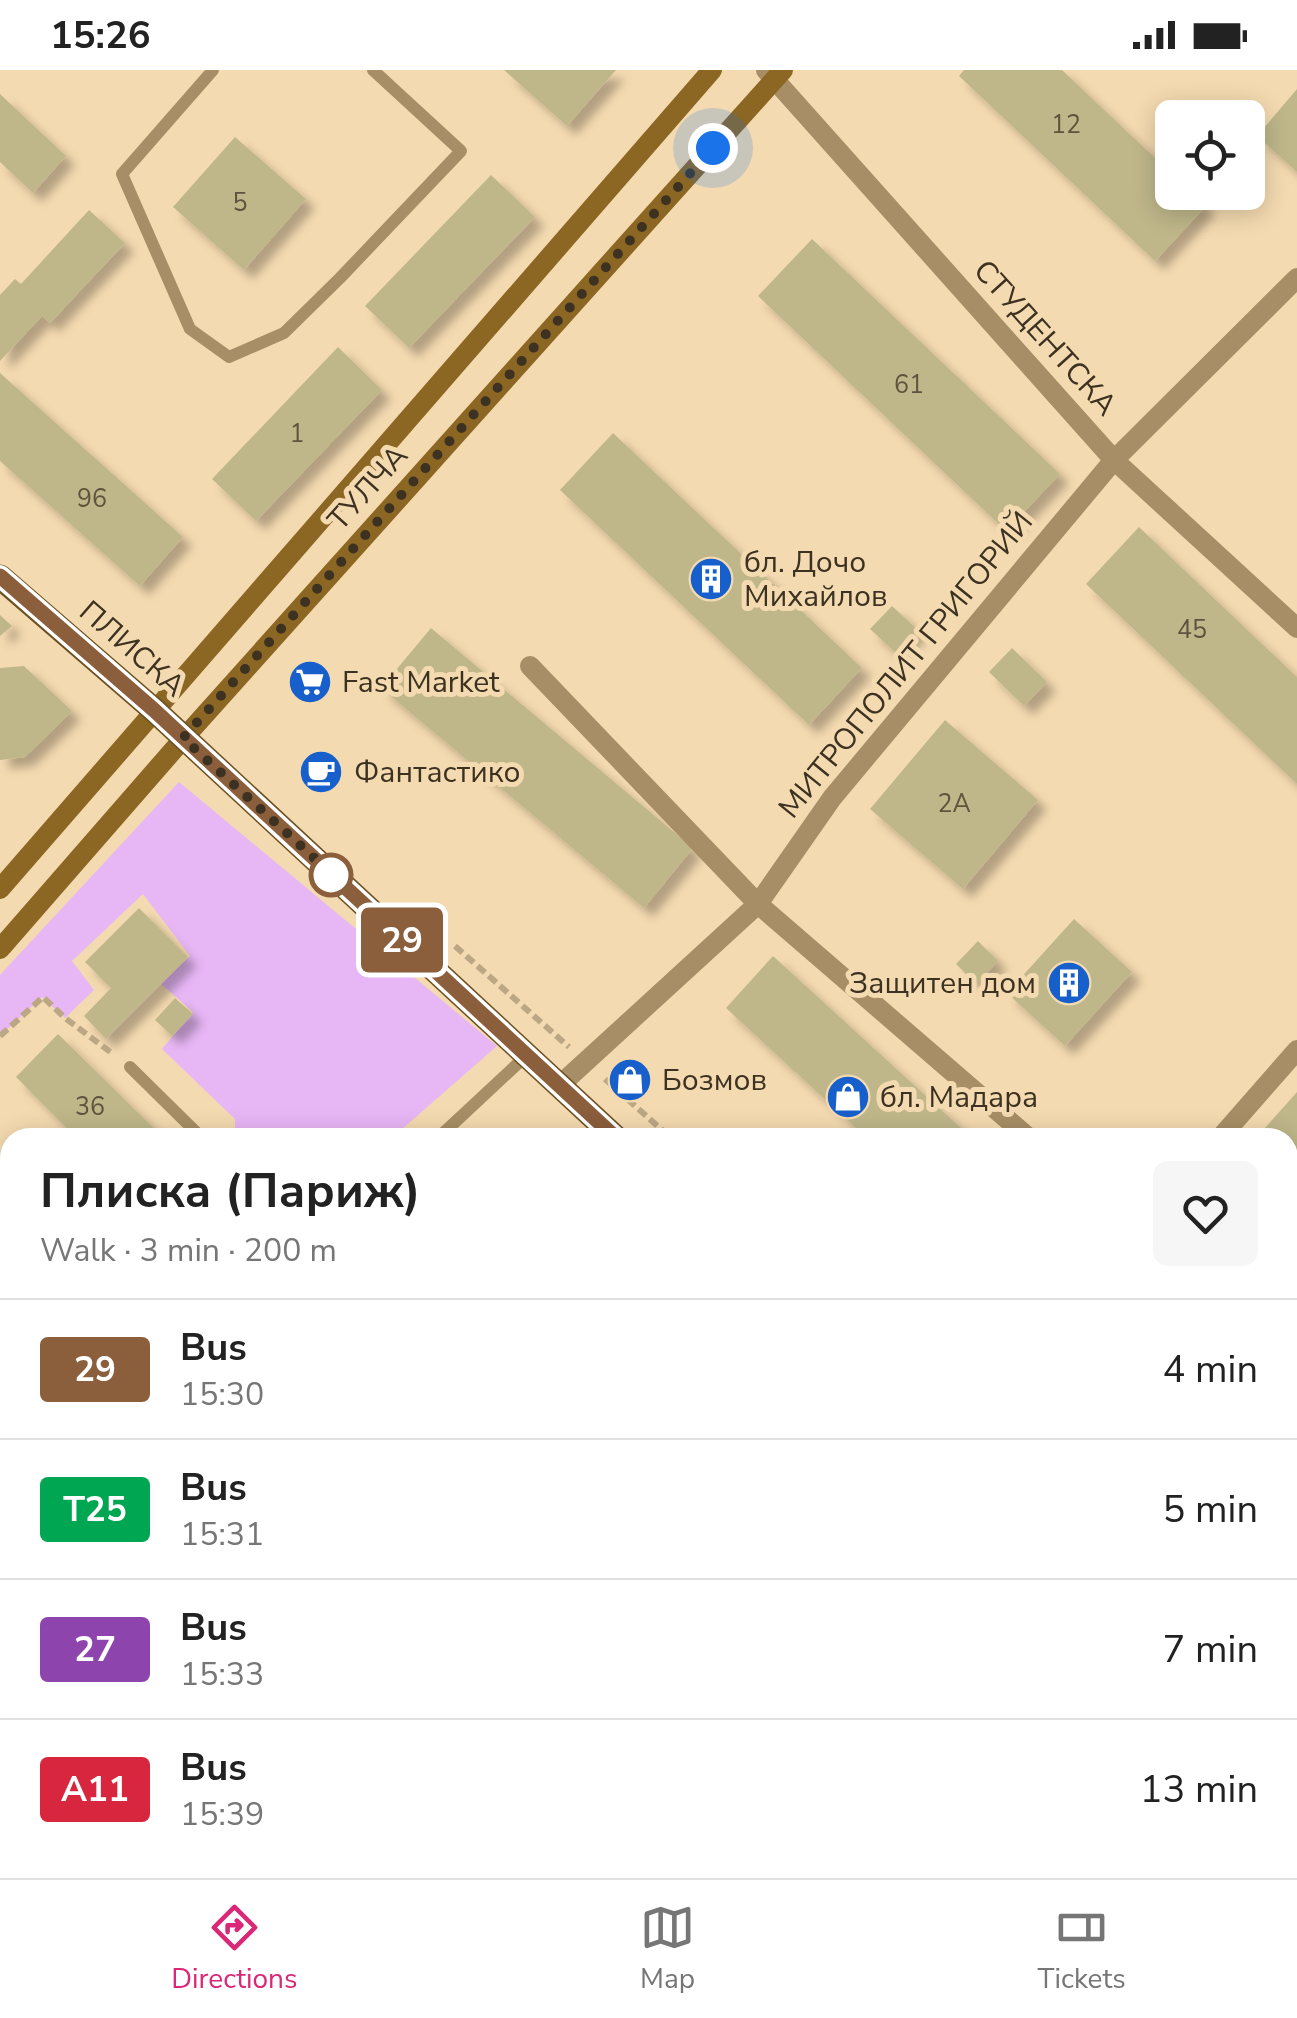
<!DOCTYPE html>
<meta charset="utf-8">
<style>
body{margin:0;font-family:"Nunito Sans",sans-serif;background:#f6f6f6;color:#222;height:100vh;display:flex;flex-direction:column;font-size:38px;white-space:nowrap}
*{box-sizing:border-box;margin:0}
p{font-size:32px;color:#767676}
.icon{flex:none;width:55px;height:55px;fill:none;stroke:currentColor;stroke-width:2;stroke-linecap:round;stroke-linejoin:round}
.map{position:relative;flex:1;overflow:hidden}
.side{position:absolute;left:0px;top:1058px;width:1298px;height:752px;display:flex;flex-direction:column;background:#fff;border-radius:30px 30px 0 0;box-shadow:0 5px 25px #0003}
.side>*{flex:none}
.badge{padding:0 20px;border-radius:8px;font-size:35px;line-height:65px}
.buttons{position:absolute;left:1155px;top:30px;display:grid;gap:20px}
.buttons a{display:grid;place-items:center;width:110px;height:110px;border-radius:15px;background:#fff;box-shadow:0 5px 25px #0003;font-size:50px}
.you{position:absolute;width:50px;height:50px;margin:-25px;border:8px solid #fff;border-radius:50%;background:#1a73e8;box-shadow:0 0 0 15px #1a73e833}
.map>.badge{position:absolute;translate:-50% -50%;box-shadow:0 0 0 5px #fff}
.round{display:grid;place-items:center;flex:none;width:105px;height:105px;border-radius:15px;background:#f6f6f6}
.summary{display:flex;align-items:center;justify-content:space-between;height:170px;padding:0 40px}
h1{font-size:48px;font-weight:700;line-height:75px}
ul{padding:0;list-style:none}
li{display:flex;align-items:center;gap:30px;height:140px;padding:0 40px;border-top:2px solid #e0e0e0}
li div{flex:1}
li b{display:block;font-size:38px}
li em{font-style:normal}
li .badge{min-width:110px;font-weight:700;text-align:center}
.status{display:flex;justify-content:space-between;align-items:center;height:70px;padding:0 50px;background:#fff;direction:ltr}
.status svg{height:28px;fill:currentColor}
.menu{display:flex;justify-content:space-around;align-items:center;height:140px;border-top:2px solid #e0e0e0;background:#fff;font-size:28px;color:#767676}
.menu a{display:grid;justify-items:center;gap:5px}
.menu .current{color:#db2777}
.map>svg:first-child{display:block}
.green{fill:#e7b6f5}
.building{fill:#bfb78a;filter:url(#shadow)}
.lines{fill:none;stroke-linecap:round;stroke-linejoin:round}
.path{stroke:#bca785;stroke-width:6;stroke-dasharray:10 5;stroke-linecap:butt}
.lane{stroke:#a78e66;stroke-width:12}
.street{stroke:#a78e66;stroke-width:20}
.secondary{stroke:#8c6724;stroke-width:20}
.primary{stroke:#6a5022;stroke-width:25}
.line-casing{stroke:#fff;stroke-width:22}
.line{stroke:#8b5e3c;stroke-width:15}
.walk{stroke:#3d3222;stroke-width:10;stroke-dasharray:0 18}
.stop-dot{fill:#fff;stroke:#8b5e3c;stroke-width:5}
.labels{text-anchor:middle;dominant-baseline:central;stroke-width:10;stroke-linejoin:round;paint-order:stroke}
.number-label{font-size:25px;fill:#5e533c}
.street-label{font-size:30px;fill:#3d3222;stroke:#f4dab0}
.poi-label{font-size:30px;fill:#3d3222;stroke:#f4dab0;text-anchor:start}
</style>
<div class="status"><b>15:26</b><svg viewBox="0 0 49 12"><path d="M0 12V9h3v3zM5 12V6h3v6zM10 12V3h3v9zM15 12V0h3v12zM26 1h20v11H26zM47 4h2v5h-2z"/></svg></div>
<div class="map">
<svg width="1297" height="1808" viewBox="0 0 1297 1808">
<defs>
<filter id="shadow"><feDropShadow dx="9" dy="9" stdDeviation="5" flood-color="#0004"/></filter>
</defs>
<rect width="100%" height="100%" fill="#f4dab0"/>
<path class="green" d="M179 712 497 976 393 1067 254 1068 251 1065 235 1063V1049L162 979 193 942 161 914 190 886 143 824 72 891 94 920 65 948 42 927 0 966V905Z
M0 1225 10 1234V1393L0 1404Z"/>
<path class="building" d="M504 0H616L567 56Z
M964 0H1062L1172 104V122H1192L1206 136 1155 191 959 6Z
M1297 19V102L1257 66Z
M0 24 66 86 33 123 0 92Z
M235 67 306 129 244 200 173 137Z
M491 105 535 147 409 278 365 236Z
M89 140 125 173 50 253 42 246 0 291V225L15 209 21 214Z
M812 169 1060 404 1006 461 758 226Z
M338 277 382 320 256 451 212 409Z
M0 303 183 467 140 516 0 391Z
M613 363 862 598 809 655 560 420Z
M1139 457 1297 607V714L1086 514Z
M892 536 918 560 896 583 870 559Z
M0 545 12 556 0 566Z
M431 558 693 778 644 838 381 618Z
M1012 578 1047 612 1024 636 989 602Z
M24 596 72 641 25 687 0 690V598Z
M945 650 1038 730 963 819 870 739Z
M139 838 188 887 106 969 84 946 111 918 85 892Z
M1074 849 1132 902 1065 976 1007 923Z
M978 871 998 891 976 914 956 894Z
M773 886 972 1068H867L726 938Z
M175 928 193 944 172 966 155 950Z
M58 964 164 1068H77L16 1007Z
M1297 1022V1127L1288 1138V1068H1256Z
M10 1410V1495L0 1506V1421Z
M10 1583V1668L0 1680V1594Z
M189 1800H274L266 1808H181Z
M537 1800H634L642 1808H546Z
M1078 1800H1177L1185 1808H1087Z"/>
<g class="lines">
<path class="path" d="M455 876 569 977
M0 966 43 927 65 948 113 984
M605 1009 671 1068
M1288 1615 1297 1624"/>
<path class="lane" d="M213 0 122 104 190 259 229 287 284 263 340 208 461 81 373 0
M130 997 202 1068
M438 1068 527 985
M0 1543 10 1532
M1288 1799 1297 1807
M526 1800 535 1808
M1057 1800 1065 1808
M121 1808 128 1800"/>
<path class="street" d="M766 0 1114 390 1297 558
M530 596 758 834 1029 1068
M559 1016 758 834 832 728 1114 390 1297 208
M1220 1068 1297 980
M1288 1297 1297 1306"/>
<path class="secondary" d="M0 819 712 0
M0 879 183 669 783 0"/>
<path class="primary" d="M0 507 154 640 616 1068
M0 1171 10 1180
M1288 1668 1297 1677
M701 1800 710 1808"/>
</g>
<g class="lines">
<g class="line-casing">
<path id="line" d="M0 506 154 640 616 1068"/>
</g>
<use href="#line" class="line"/>
<path class="walk" d="M331 805 336 808 183 668 713 78"/>
</g>
<defs>
<g id="building-disc" transform="scale(2.25)"><circle r="9.5" fill="#1760cb" stroke="#f4dab0"/><path d="M-4-6H4V6H1V3H-1V6H-4ZM-2.5-4.3h1.7v1.8h-1.7ZM.8-4.3h1.7v1.8H.8ZM-2.5-1h1.7V.8h-1.7ZM.8-1h1.7V.8H.8Z" fill="#fff"/></g>
<g id="supermarket-disc" transform="scale(2.25)"><circle r="9.5" fill="#1760cb" stroke="#f4dab0"/><path d="M-6-5.5h2.5l.6 2H6L4.5 2H-2.5L-4.4-4H-6ZM-1.5 3.2a1.3 1.3 0 1 0 .1 0ZM3 3.2a1.3 1.3 0 1 0 .1 0Z" fill="#fff"/></g>
<g id="cafe-disc" transform="scale(2.25)"><circle r="9.5" fill="#1760cb" stroke="#f4dab0"/><path d="M-5.5-4.5H6V0H3Q3 3.5 0 3.5H-2.5Q-5.5 3.5-5.5 0ZM3-3.2v2h1.7v-2ZM-6 4.5H4V6H-6Z" fill="#fff"/></g>
<g id="shop-disc" transform="scale(2.25)"><circle r="9.5" fill="#1760cb" stroke="#f4dab0"/><path d="M-5-2.5h2.3a2.7 3.5 0 0 1 5.4 0H5L5.5 6h-11ZM-1.5-2.5h3a1.5 2.3 0 0 0-3 0Z" fill="#fff"/></g>
</defs>
<g fill-rule="evenodd">
<use href="#building-disc" x="711" y="509"/>
<use href="#supermarket-disc" x="310" y="612"/>
<use href="#cafe-disc" x="321" y="702"/>
<use href="#building-disc" x="1069" y="913"/>
<use href="#shop-disc" x="630" y="1010"/>
<use href="#shop-disc" x="848" y="1027"/>
</g>
<circle class="stop-dot" cx="331" cy="805" r="20"/>
<g class="labels">
<g class="number-label">
<text x="1066" y="55">12</text>
<text x="240" y="133">5</text>
<text x="909" y="315">61</text>
<text x="297" y="364">1</text>
<text x="92" y="429">96</text>
<text x="1192" y="560">45</text>
<text x="954" y="734">2А</text>
<text x="90" y="1037">36</text>
</g>
<g class="street-label">
<text transform="translate(1045 268) rotate(48)">СТУДЕНТСКА</text>
<text transform="translate(368 418) rotate(-48)">ТУЛЧА</text>
<text transform="translate(132 579) rotate(41)">ПЛИСКА</text>
<text transform="translate(906 595) rotate(-51)">МИТРОПОЛИТ ГРИГОРИЙ</text>
</g>
<g class="poi-label">
<text x="744" y="492">бл. Дочо<tspan x="744" dy="34">Михайлов</tspan></text>
<text x="342" y="612">Fast Market</text>
<text x="354" y="702">Фантастико</text>
<text x="1036" y="913" text-anchor="end">Защитен дом</text>
<text x="662" y="1010">Бозмов</text>
<text x="880" y="1027">бл. Мадара</text>
</g>
</g>
</svg>
<div class="buttons">
<a><svg class="icon" aria-label="locate" viewBox="0 0 24 24"><circle cx="12" cy="12" r="6"/><path d="M12 2v4M12 18v4M2 12h4M18 12h4"/></svg></a>
</div>
<div class="you" style="left:713px;top:78px"></div>
<b class="badge" style="left:402px;top:870px;background:#8b5e3c;color:#fff">29</b>
<section class="side">
<div class="summary"><div><h1>Плиска (Париж)</h1><p>Walk · 3 min · 200 m</p></div><a class="round"><svg class="icon" aria-label="heart" viewBox="0 0 24 24"><path d="M12 20l-8-8c-3-5 5-10 8-4 3-6 11-1 8 4z"/></svg></a></div>
<ul>
<li><span class="badge" style="background:#8b5e3c;color:#fff">29</span><div><b>Bus</b><p>15:30</p></div><em>4 min</em></li>
<li><span class="badge" style="background:#00a651;color:#fff">Т25</span><div><b>Bus</b><p>15:31</p></div><em>5 min</em></li>
<li><span class="badge" style="background:#8e44ad;color:#fff">27</span><div><b>Bus</b><p>15:33</p></div><em>7 min</em></li>
<li><span class="badge" style="background:#d7263d;color:#fff">А11</span><div><b>Bus</b><p>15:39</p></div><em>13 min</em></li>
</ul>
</section>
</div>
<nav class="menu">
<a class="current"><svg class="icon" aria-label="directions" viewBox="0 0 24 24"><path d="M12 3l9 9-9 9-9-9zM9 14v-3h6M13 9l2 2-2 2"/></svg>Directions</a>
<a><svg class="icon" aria-label="map" viewBox="0 0 24 24"><path d="M3 6l6-2 6 2 6-2v14l-6 2-6-2-6 2zM9 4v14M15 6v14"/></svg>Map</a>
<a><svg class="icon" aria-label="tickets" viewBox="0 0 24 24"><path d="M3 7h18v10H3zM15 7v10"/></svg>Tickets</a>
</nav>
